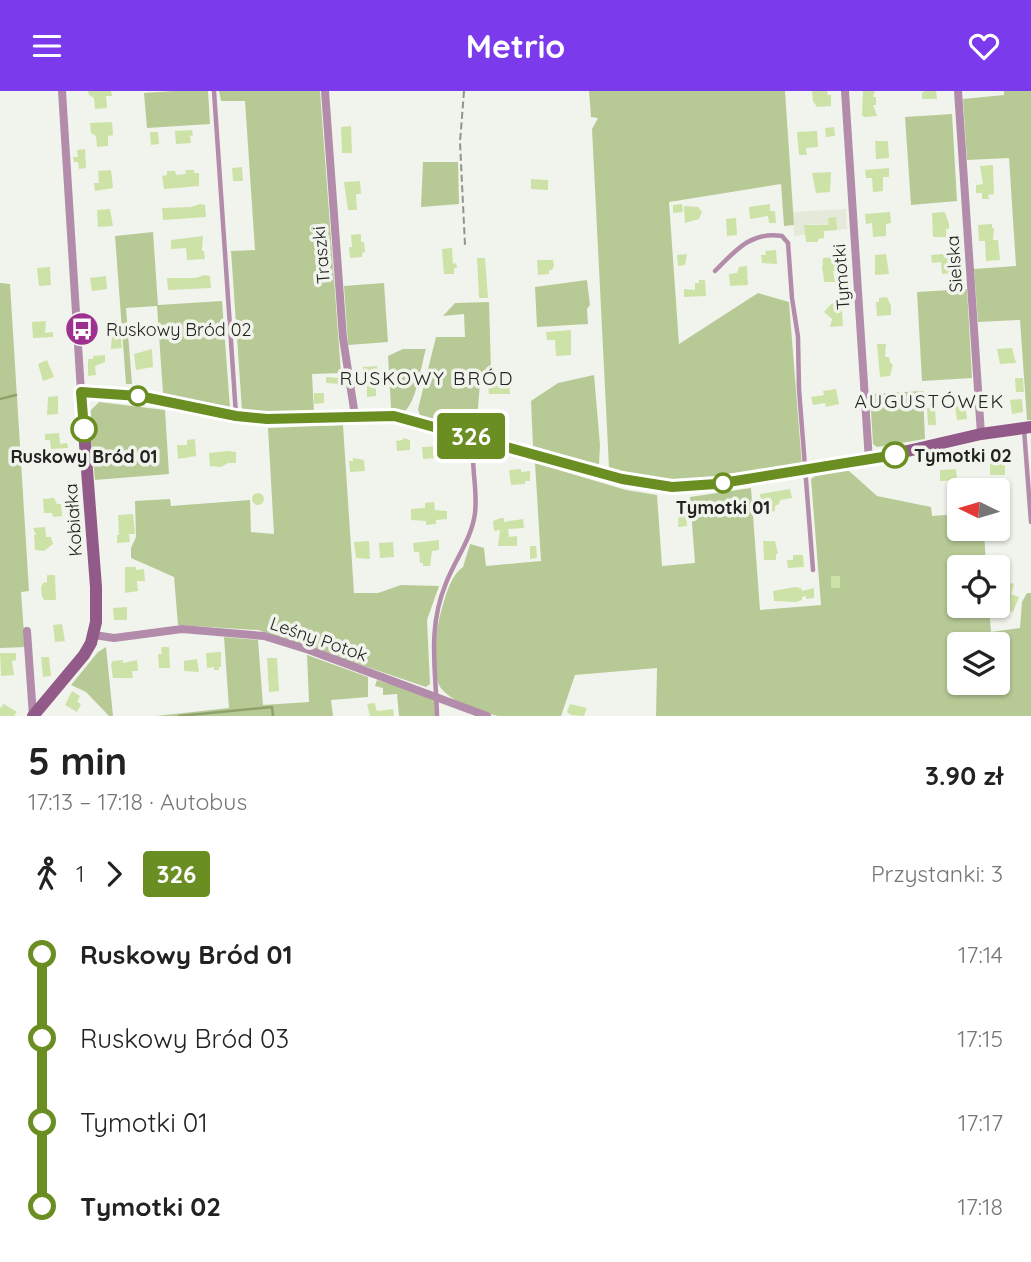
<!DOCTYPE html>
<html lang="pl">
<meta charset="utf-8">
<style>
body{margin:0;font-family:Quicksand,sans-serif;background:#f6f6f6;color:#222;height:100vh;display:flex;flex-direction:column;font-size:26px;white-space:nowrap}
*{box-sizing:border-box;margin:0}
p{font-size:23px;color:#767676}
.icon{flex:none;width:38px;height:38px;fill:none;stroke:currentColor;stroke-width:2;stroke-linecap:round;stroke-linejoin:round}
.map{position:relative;height:625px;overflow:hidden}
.side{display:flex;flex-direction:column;background:#fff;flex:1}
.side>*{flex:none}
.badge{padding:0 14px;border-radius:5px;font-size:24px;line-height:46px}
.needle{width:46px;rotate:275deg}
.tools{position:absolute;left:947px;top:387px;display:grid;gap:14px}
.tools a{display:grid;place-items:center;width:63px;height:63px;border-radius:7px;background:#fff;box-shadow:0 2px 5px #0004;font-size:35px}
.map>.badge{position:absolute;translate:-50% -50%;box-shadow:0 0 0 4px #fff}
.legs{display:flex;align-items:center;gap:10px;height:77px;padding:0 28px;font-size:23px}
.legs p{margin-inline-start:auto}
.overview{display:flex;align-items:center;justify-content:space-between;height:119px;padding:0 28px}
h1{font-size:38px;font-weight:800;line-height:52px}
ul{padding:0 28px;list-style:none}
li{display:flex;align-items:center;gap:24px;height:84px;font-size:26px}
li i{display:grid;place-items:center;width:10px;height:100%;margin:0 9px;background:currentColor}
li i::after{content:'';width:18px;height:18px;margin:-9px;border:5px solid;border-radius:50%;background:#fff}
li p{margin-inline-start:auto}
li:first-child i{background:linear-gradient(#0000 50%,currentColor 0)}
li:last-child i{background:linear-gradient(currentColor 50%,#0000 0)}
header{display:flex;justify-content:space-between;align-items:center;height:91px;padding:0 28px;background:#7c3aed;color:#fff;font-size:32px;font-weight:800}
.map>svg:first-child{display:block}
.built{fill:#e4e9da}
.green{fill:#b7ca96;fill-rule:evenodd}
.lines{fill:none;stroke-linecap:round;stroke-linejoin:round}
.stream{stroke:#8ea269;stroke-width:2.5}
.building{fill:#cde2a6}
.path{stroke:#91938d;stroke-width:2;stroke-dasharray:7 3.5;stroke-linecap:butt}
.lane{stroke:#b38cab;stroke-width:4.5}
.street{stroke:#b38cab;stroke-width:8}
.secondary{stroke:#925a88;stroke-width:12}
.line-1-casing{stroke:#fff;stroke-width:16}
.line-1{stroke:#6b8e23;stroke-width:10}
.stop-1-dot{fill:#fff;stroke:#6b8e23;stroke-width:3.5}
.labels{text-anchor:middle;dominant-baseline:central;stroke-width:7;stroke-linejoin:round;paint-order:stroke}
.street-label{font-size:18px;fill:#232421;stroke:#f1f4ec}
.poi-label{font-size:18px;fill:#232421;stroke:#f1f4ec;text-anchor:start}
.stop-label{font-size:18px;font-weight:bold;fill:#232421;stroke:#f1f4ec}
.neighbourhood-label{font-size:19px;letter-spacing:2px;fill:#232421;stroke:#f1f4ec}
</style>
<header><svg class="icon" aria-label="menu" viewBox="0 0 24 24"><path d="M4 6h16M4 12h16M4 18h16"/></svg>Metrio<svg class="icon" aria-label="heart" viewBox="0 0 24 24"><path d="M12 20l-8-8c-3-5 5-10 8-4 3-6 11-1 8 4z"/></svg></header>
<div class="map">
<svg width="1031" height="625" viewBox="0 0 1031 625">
<rect width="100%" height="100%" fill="#f1f4ec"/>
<path class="built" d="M846 118 847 138 824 140 817 133 805 134V144L794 145 793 121Z"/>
<path class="green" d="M174 0H208L210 33 147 37 144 2Z
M219 0H320L341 282 312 283 314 322 266 324 265 321 242 319 231 160 255 159 245 10H221Z
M589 0H785L794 134 784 135 781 93 669 111 679 253 758 202 789 211 802 375 690 391 644 386 609 377 592 38 598 27 591 26Z
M1004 0H1031V329H1027L1020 229 978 231 974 178 1016 175 1009 67 967 69 963 8 1004 4Z
M952 23 957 110 911 114 905 26Z
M423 71H458L459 113 421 116Z
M153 141 158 214 222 210 230 317 163 302 157 215 126 217 132 293H126L115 145Z
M587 189 590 214 587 218 588 233 537 236 535 196Z
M0 192 10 193 29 500 21 501 25 556 0 557Z
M384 192 388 251 348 254 344 195Z
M967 198 972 287 922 290 917 201Z
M489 211 491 280 481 281 477 328 472 327 466 337 420 325 418 318 436 246H465L464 223 443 225 455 212Z
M403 258H426C421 274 417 309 405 320L391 317 388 265Z
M594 284 600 354 599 374 533 355 531 310 558 292Z
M923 300 925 348 877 356 873 353 870 303Z
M99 311 165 319 169 383 95 389 88 322Z
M343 334 354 502H378L401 494 439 495 427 529 430 593 426 596 258 539 178 534 174 486 131 467V457L136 446 135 410 170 408 171 415 250 409 251 441 274 443 268 337Z
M535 372 626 399 657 404 662 475 695 472 690 406 751 397 760 519 821 514 811 388 815 385 848 379 877 405 931 416 932 425 959 423V438H984L986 476H959V514L989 515 991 541 1020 537 1022 511 1027 502H1031V625H656L657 577 575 584 561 625C541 625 521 625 501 625 485 624 446 609 439 594 432 577 435 547 439 529 443 514 449 485 463 476L470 453 484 457 486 475 541 470ZM959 553H998V592H959Z
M224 546 258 549 263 614 309 611 307 564 368 586V606L331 609 333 625H156L229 617Z
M106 556 113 625H109L86 601 71 594 98 561Z
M377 589 431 606 435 610 436 625H399L397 603 383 604V597L375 595Z"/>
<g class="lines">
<path class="stream" d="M0 308 16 304
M179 625 272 616 273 625"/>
</g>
<path class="building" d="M88 0H111L112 5H106L107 17 95 18 94 7 89 4Z
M812 0H827L828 4H831V15L817 16 813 10Z
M863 0H875L873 6H876V14H873L877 25 864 26 862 24Z
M925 0H936L937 8H922V2Z
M112 31 113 44 108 45V55L97 56 96 45 91 42 90 32Z
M351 35 352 62H342L341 36Z
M834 36 835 45 826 46 825 37Z
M192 39 193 44 190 45 191 52 176 53 175 40Z
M817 40 818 56 806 57 807 64H799L797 41Z
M150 41H158L159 53 151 54Z
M875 50H888L889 67 876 68Z
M85 58 86 77 79 78 78 71H74L73 66H78L77 59Z
M993 74 994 103 988 104 989 108H982V102H976V94L983 93 980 75Z
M242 76 243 90H233L232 77Z
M889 77V86H883V100L873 101 872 87H866L865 79Z
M111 79 113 97 95 100 94 92H99L98 80Z
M185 79H194V82H199V95L164 98 162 85 167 84V80H175L176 84 186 83Z
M831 81 830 101 816 102 812 82Z
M531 88 548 89V99L531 98Z
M360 90 361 103H356L357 119H348L344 91Z
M200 113 205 114 206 126 163 129 162 117 191 116Z
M682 113 683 121 673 122V114Z
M770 113V120H775L776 132H769L768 125 750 128 749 116Z
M684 115 698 116 702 121 699 128 685 132Z
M110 118 113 135 98 136 97 119Z
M890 121 891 132 886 133V145L873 146 872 132 866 133 865 123Z
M945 121 949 133V138H946V146H933L932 122Z
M836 126 837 139 824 140V147L818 148V151H806L804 134H829L828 127Z
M736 127 737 144 727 145 726 128Z
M992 133V137H994L993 149H998L1000 169 986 170 985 150H979L978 134Z
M361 143V151H364L365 161 362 162V166L350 167 349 156H352L351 144Z
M203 145 202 160H204L205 168 187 169 186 157 171 158V149Z
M452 157 453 173 456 172 457 177H454V183H444L442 158Z
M776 159 777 173 762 172 761 164H766L765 160Z
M953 162 954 170H949L951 182 942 183 941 171 932 172 931 164Z
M687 163 685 174 678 175 677 164Z
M886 163 889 183 875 184V164Z
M833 166 834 171H842V179L833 180 835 191H824L823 180H822L823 167Z
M477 167H485L488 207H479Z
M537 169H553L554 175 552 179H549V183L538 184Z
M747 175 748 194 730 195 729 183 737 182 739 176Z
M50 176 51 194 39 195 37 177Z
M205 184 210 185 211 197 168 199 167 187H195Z
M106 185 107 198 92 200 90 187Z
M699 189H705L706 205 684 206V198L695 199V192H699Z
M887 206 891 215V224L877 225 876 211H879V207Z
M832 212 842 219 843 235 830 236 832 228 824 221Z
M46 230 45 242 53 241V246L33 247 32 231Z
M120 239 122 257 111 258 112 240Z
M571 239V264L556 265 555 249H547L546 241Z
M877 253H886L885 266H889L890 271 893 274 890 285 880 286Z
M1012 257 1016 272 1000 273 997 258Z
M152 258 153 276 136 279 134 263Z
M105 264V271L95 275 96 284 88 285V268H93V265Z
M47 269 54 286 43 290 38 273Z
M377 275 378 288V293H376V305L367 306V294H364L363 276Z
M326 286 341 287 340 293 326 292Z
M1015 287H1023L1024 301H1016Z
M496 292H509L510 303H489L488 294H496Z
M836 298 839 313 826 316 825 312 813 314 811 306 824 304 823 300Z
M314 302H324V312L314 313Z
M58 305V323L47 324 48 306Z
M1022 308 1023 321 1012 323 1010 309Z
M965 313 967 328 957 329 955 315Z
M935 316 936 334H928L927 317Z
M59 342 60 353 67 352 68 357 51 358 50 349H45V343Z
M403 347 410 349V359L397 360 396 350 403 349Z
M195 348 196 365 178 368 177 354H187V349Z
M440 355H447V366L423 368 422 356Z
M228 360 236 361V372H228L221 376 210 375 209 362Z
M353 367 364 369 365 380 350 381 349 370H353Z
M1005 370V384H990V371Z
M521 378V381L530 380V390H525V393L511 394 509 379Z
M956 378 957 389 940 390V379Z
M790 398 792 407 780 409 779 413 775 415V420L766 421 765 411H761L760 403Z
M252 408a6 6 0 1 1 12 0a6 6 0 1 1-12 0Z
M54 407 57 413H61L62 425 53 426 52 422H44L43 408Z
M434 411 435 419 447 420V428L436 429V433L426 434V430L411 429V418L425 417V412Z
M679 420 686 422 687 435 678 436Z
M133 423 135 443H129L130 451 117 452V444H119L118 424Z
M501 427H504V431L523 428 524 437 508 438 509 446 517 445V455H498L500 439 494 440 493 430Z
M45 436 46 446H51L53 453 44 460 35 459 34 444H36L33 437Z
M439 449V459L432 460 430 475H423V472H420L419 461H414L413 452Z
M369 450 370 468 356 467 354 451Z
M763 450H775L778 463H776V469H764Z
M393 451 394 466 380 467 379 452Z
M530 455H536L537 467 530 468Z
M793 464H803L804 476 788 477 787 469H793Z
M125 476H136V479L144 478 145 490H137L138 500 125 502Z
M47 484H55L56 509H44L42 505 41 496 43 492 47 491Z
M831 485H840V497H831Z
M1007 491 1014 493 1011 503 1019 506 1013 521 999 519Z
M795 496 801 497 802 500 814 497V507L806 508V505L802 506V509L796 511 774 510 773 500Z
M127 516V529H114L113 517Z
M62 533 65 550 55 551 53 534Z
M161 556H169L170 577H159L158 563H162Z
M221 561V576H219V579H214V576L207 577 206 562Z
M0 562H16V569L12 570 14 584 1 585Z
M41 566H49L51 585 43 586Z
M267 567H277L279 600 269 601Z
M197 568 199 581 184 580V570Z
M123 569V572L137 569 138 580H132L133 587H113L111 573 113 570Z
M72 600 80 605 77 611 81 613 77 621 65 614Z
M375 612 376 619 379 620 393 618 394 625H370L367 613Z
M4 613 17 621 14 625H0V617Z
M570 613 587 617 584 625 571 624 567 621Z"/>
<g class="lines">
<path class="path" d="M464 0 460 51 465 154"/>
<path class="lane" d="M214 0 236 324
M715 180C735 160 751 140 782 145L788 152 792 207 798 246 799 298 813 479
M1024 338 1031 431
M437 625C436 578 427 538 446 492 455 469 472 447 475 422 478 397 470 375 474 347"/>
<path class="street" d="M62 0 81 301
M325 0 343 247 355 325
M845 0 869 370
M958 0 981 343
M27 540 33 625
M94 544 114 547 182 538 264 545 309 559 487 625"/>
<path class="secondary" d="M33 625 84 564 91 552 96 531V496L81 301 139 305 236 325 267 328 394 325 622 388 672 396 716 393 860 371 981 343 1031 336"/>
</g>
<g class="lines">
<g class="line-1-casing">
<path id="line-1" d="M84 338 81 301 139 305 236 325 267 328 394 325 622 388 672 396 716 393 895 364"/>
</g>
<use href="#line-1" class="line-1"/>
</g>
<defs>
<g id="bus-disc" transform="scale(1.75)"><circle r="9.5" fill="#9e3190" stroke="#f1f4ec"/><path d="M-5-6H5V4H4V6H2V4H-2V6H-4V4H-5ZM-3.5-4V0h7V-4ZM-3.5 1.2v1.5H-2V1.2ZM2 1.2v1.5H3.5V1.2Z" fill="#fff"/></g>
</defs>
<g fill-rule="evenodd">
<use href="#bus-disc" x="82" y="238"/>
</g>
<g class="stop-1-dot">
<circle cx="138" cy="305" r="9"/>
<circle cx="84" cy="338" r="12"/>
<circle cx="895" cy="364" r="12"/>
<circle cx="723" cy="392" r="9"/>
</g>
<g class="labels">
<g class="street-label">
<text transform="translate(321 164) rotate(-95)">Traszki</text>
<text transform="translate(954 173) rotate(-94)">Sielska</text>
<text transform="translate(841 186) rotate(-94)">Tymotki</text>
<text transform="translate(73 429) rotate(-94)">Kobiałka</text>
<text transform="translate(319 548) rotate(19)">Leśny Potok</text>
</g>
<g class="poi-label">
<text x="106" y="238">Ruskowy Bród 02</text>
</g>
<g class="stop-label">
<text x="914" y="364" text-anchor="start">Tymotki 02</text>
<text x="84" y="365">Ruskowy Bród 01</text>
<text x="723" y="416">Tymotki 01</text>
</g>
<g class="neighbourhood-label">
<text x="427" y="287">RUSKOWY BRÓD</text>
<text x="930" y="310">AUGUSTÓWEK</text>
</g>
</g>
</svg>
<div class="tools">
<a><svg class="needle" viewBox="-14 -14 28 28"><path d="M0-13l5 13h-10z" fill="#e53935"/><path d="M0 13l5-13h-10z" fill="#767676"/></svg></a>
<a><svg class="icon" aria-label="locate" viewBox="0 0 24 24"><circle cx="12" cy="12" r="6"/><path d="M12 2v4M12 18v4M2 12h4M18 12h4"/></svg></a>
<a><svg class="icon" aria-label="layers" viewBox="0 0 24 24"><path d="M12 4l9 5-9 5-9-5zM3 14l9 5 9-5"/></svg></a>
</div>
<b class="badge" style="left:471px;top:345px;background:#6b8e23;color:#fff">326</b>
</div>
<section class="side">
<div class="overview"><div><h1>5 min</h1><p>17:13 – 17:18 · Autobus</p></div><b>3.90 zł</b></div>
<div class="legs"><svg class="icon" aria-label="walk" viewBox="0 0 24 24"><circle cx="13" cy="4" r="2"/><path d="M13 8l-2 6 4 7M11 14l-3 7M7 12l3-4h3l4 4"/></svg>1<svg class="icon" aria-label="forward" viewBox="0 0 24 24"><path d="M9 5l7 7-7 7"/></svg><b class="badge" style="background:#6b8e23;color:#fff">326</b><p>Przystanki: 3</p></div>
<ul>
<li><i style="color:#6b8e23"></i><b>Ruskowy Bród 01</b><p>17:14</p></li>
<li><i style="color:#6b8e23"></i><span>Ruskowy Bród 03</span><p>17:15</p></li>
<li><i style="color:#6b8e23"></i><span>Tymotki 01</span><p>17:17</p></li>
<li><i style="color:#6b8e23"></i><b>Tymotki 02</b><p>17:18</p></li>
</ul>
</section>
